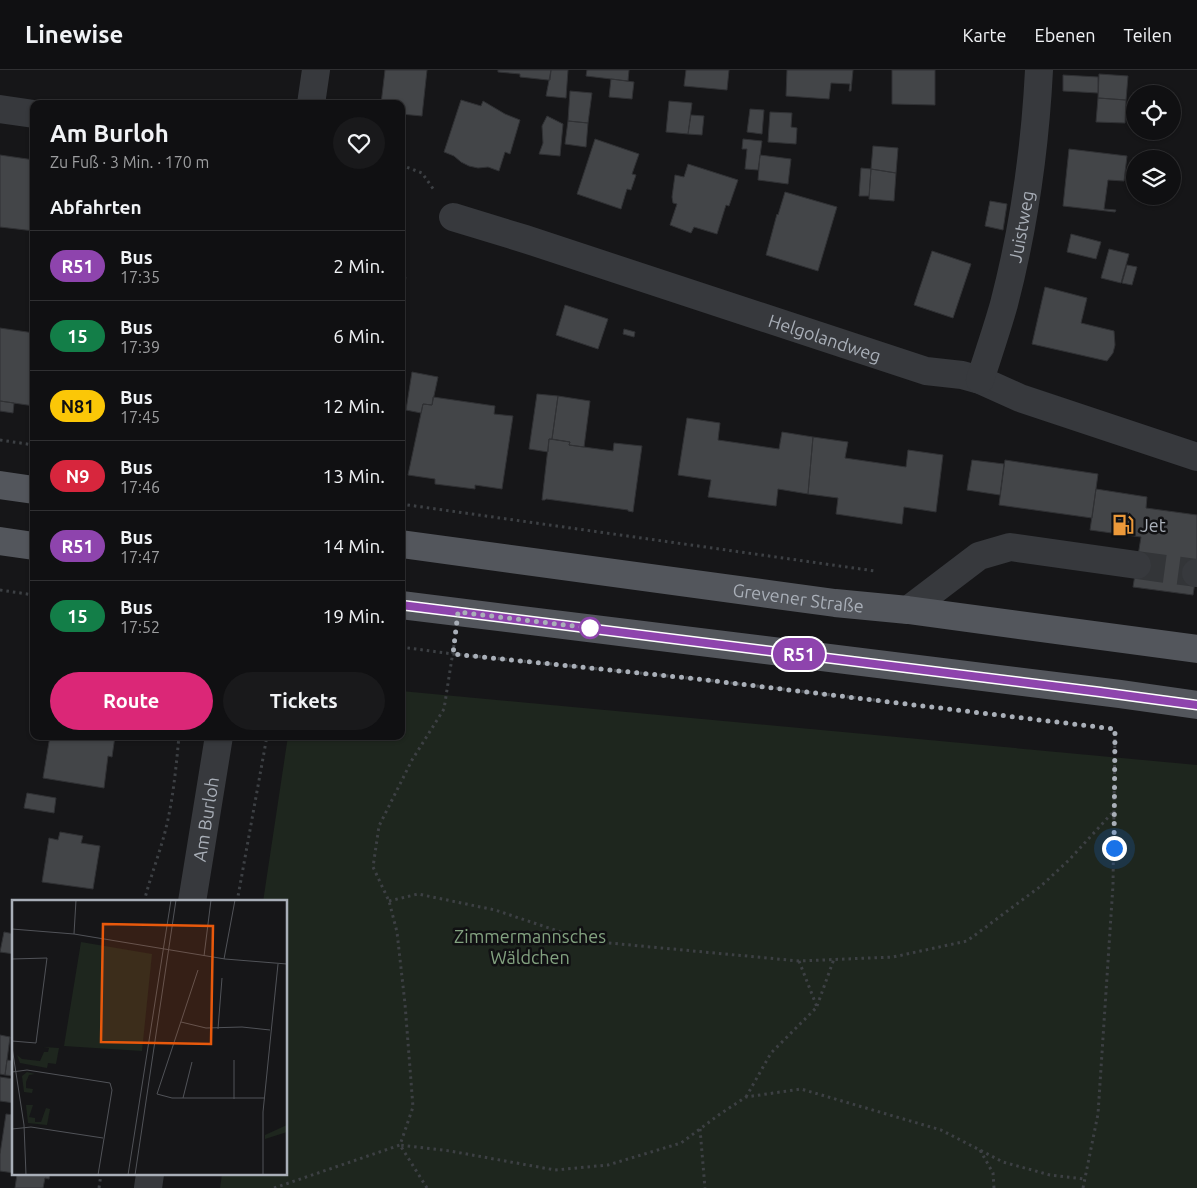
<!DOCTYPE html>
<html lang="de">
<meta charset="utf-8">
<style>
body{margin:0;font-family:Ubuntu,sans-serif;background:#19191b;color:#f1f3f6;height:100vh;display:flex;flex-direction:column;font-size:19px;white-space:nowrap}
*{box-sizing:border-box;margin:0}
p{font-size:16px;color:#9c9d9f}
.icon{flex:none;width:28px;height:28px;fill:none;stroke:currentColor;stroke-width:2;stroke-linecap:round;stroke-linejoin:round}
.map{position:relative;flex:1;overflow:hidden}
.details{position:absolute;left:30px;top:30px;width:375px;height:640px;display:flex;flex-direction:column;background:#101012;border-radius:10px;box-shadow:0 1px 4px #0004,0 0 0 1px #303032}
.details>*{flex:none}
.badge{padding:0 10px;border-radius:16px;font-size:18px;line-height:32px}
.controls{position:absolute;left:1126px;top:15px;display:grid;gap:10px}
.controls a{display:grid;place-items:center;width:55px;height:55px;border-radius:50%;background:#101012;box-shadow:0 1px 4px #0004,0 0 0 1px #303032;font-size:25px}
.you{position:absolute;width:25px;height:25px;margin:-12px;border:4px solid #fff;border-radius:50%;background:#1a73e8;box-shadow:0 0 0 8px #1a73e833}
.map>.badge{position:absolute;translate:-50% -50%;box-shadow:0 0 0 2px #fff}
h2{padding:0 20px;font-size:19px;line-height:45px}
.round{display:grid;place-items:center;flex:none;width:52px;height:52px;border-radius:26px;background:#19191b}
.overview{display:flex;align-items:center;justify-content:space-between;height:85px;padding:0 20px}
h1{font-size:24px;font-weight:600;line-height:38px}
.button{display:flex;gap:10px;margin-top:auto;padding:10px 20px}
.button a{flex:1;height:58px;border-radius:30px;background:#db2777;color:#fff;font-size:20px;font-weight:600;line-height:58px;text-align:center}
.button a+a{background:#19191b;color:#f1f3f6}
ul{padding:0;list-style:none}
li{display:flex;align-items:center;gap:15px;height:70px;padding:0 20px;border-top:1px solid #303032}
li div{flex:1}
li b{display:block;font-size:19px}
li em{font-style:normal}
li .badge{min-width:55px;font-weight:700;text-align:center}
header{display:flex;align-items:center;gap:30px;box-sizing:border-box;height:70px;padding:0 25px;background:#101012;border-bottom:1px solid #303032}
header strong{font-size:24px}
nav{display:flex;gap:28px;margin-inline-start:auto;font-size:18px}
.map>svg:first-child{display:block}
.green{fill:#1e261e}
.building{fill:#434548;stroke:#303134}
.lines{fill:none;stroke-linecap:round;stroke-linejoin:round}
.minor-tunnel{stroke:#333538;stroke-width:28;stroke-dasharray:28 14;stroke-linecap:butt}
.path{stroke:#3d4044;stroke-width:3;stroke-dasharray:2.5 4;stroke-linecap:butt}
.minor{stroke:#37393d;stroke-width:28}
.major{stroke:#53565c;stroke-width:28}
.line-casing{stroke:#fff;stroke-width:11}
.line{stroke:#8e44ad;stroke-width:8}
.walk{stroke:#a9afb8;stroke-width:5;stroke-dasharray:0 9}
.stop-dot{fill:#fff;stroke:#8e44ad;stroke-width:2.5}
.labels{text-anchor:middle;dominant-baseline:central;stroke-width:5;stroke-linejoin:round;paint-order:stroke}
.street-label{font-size:18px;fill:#a9afb8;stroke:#111113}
.poi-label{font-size:18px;fill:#a9afb8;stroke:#111113;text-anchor:start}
.park-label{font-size:18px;fill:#83a280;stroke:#111113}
.inset-road{fill:none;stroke:#515358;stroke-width:1}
.view{fill:#e8590c;fill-opacity:0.15;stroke:#e8590c;stroke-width:2.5}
.inset-edge{fill:none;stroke:#a9afb8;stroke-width:2.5}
</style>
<header>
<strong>Linewise</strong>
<nav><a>Karte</a><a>Ebenen</a><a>Teilen</a></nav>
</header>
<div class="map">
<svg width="1197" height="1118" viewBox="0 0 1197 1118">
<rect width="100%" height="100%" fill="#161618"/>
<path class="green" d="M401 621 1197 695V1118H220L222 1104H286V832H263L288 666H401Z"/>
<path class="building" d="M385 0H427L422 46 401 44V34H381Z
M498 0H551L550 10H548L520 7V4L498 2Z
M551 0H568L566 28 546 26Z
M587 0H629L628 11 586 6Z
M686 0H729L727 20 684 16Z
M787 0H853L851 21H849L850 14 831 13 829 29 786 26Z
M892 0H935V35L892 34Z
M1099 4 1128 6 1126 30 1098 28Z
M1063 5 1098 7V23L1063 21Z
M611 9 634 12 632 29 609 27Z
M570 21 592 23 588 53 568 51Z
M1098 28 1126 30 1125 53 1096 52Z
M461 30 481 36 483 31 505 44 520 50 510 84 505 82 499 101 488 97 478 98 469 96 461 92 454 86 444 82Z
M669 31 692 33 688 64 666 62Z
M750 39 764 40 762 64 747 62Z
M770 42 792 43 791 57 797 58 796 74 768 72Z
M691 45 704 46 702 65 688 64Z
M547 46 563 54 560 86 539 84 543 73 542 56Z
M568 51 588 53 586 77 565 74Z
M595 69 639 84 632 104 636 105 631 120 627 119 621 139 577 124Z
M743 69 762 71 758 100 745 99 747 79H742Z
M873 76 898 78 896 103 871 99Z
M1069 79 1127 86 1124 111 1108 110 1104 139 1116 140 1115 142 1063 136Z
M0 85 34 90V161L0 157Z
M760 85 791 89 788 114 758 110Z
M688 94 738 110 729 136 726 135 717 164 694 157 691 163 670 155 677 134 673 133 672 127 675 105 684 107Z
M861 98 871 99 869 126H859Z
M871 99 896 103 894 131 869 129Z
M785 122 837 137 818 201 766 185 777 144 778 145Z
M990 131 1007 134 1003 160 985 156Z
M1071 164 1101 172 1096 189 1067 182Z
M1109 179 1129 184 1121 213 1101 208Z
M932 181 971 194 953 248 914 235Z
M1127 195 1137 197 1132 215 1122 213Z
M401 206 406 207 403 225H401Z
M1045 217 1087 228 1081 253 1114 261 1115 275 1113 283 1107 291 1032 274Z
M565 235 608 249 598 279 556 265Z
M0 258 34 263V336L0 331Z
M624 259 635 262 634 267 623 264Z
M412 302 438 307 432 335 423 334 421 343 406 340Z
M537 324 558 326 552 369H549L548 382 529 379Z
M558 326 590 331 584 377 569 375 570 372 552 369Z
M433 327 495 336 494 344 513 346 502 419 475 415V419L435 414V409L408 405 423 334 432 335Z
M0 331 14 333 13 343 0 341Z
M687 348 720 353 718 370 779 379 782 362 813 367 808 424 778 419 776 436 708 427 711 410 678 405Z
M813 367 848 372 845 388 906 397 908 380 943 385 936 442 904 437 902 454 836 444 838 428 808 424Z
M549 369 570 372 569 375 613 381 614 373 642 376 633 442 628 441V440L546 429 545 430H542Z
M972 390 1004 394 1000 425 967 420Z
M1005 390 1098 404 1092 448 999 435Z
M1096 419 1147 427 1146 438 1197 445V499L1193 525 1133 517 1141 467 1090 460Z
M50 666H115L112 687 108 686 104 718 43 708Z
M27 723 56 728 54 743 24 738Z
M60 762 83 766 81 773 100 776 93 819 42 812 49 768 58 770Z
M4 862 14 864V884L0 882Z
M0 965 10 967 5 1005 0 1004Z
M7 990 14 991V1006L5 1005Z
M0 1007 14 1009V1033L0 1031Z
M6 1044 14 1045V1103L0 1101V1084Z
M17 1104H50L49 1109 45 1108 43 1118H15Z"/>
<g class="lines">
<path class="minor-tunnel" d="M1137 495 1196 503"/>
<path class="path" d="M401 95 422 103 434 120
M0 370 34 375
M401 434 875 501
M0 520 34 525
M401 577 453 584 698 609 891 632
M389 831 418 824 495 840 588 871 799 891 893 887 967 871 1041 816 1069 790 1114 741
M144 832C150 808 159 785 165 762 173 731 176 698 179 666
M237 832 267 666
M817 936 834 889
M746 1027 771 983 817 937 799 891
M700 1059 705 1118
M980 1080 993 1103 994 1118
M99 1118 101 1104
M274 1118 400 1075 413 1037 405 934 397 862 389 831 373 797 379 756 412 690 444 639 454 575
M427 1118 400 1075 450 1081 555 1100 608 1095 681 1073 720 1044 746 1027 801 1019 941 1060 1003 1092 1050 1105 1085 1109
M1083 1118 1098 1044 1113 815 1115 659"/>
<g class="minor">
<path d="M311 34 316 0"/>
<path d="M0 39 34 44"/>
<path id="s1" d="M453 147 525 169 926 301 962 305 980 310 1020 328 1197 387"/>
<path id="s2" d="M980 310C988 285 997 259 1004 234 1024 157 1035 79 1039 0"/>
<path d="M1196 503H1197"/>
<path d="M908 540 979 486 1010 477 1137 495"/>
<path id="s3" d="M192 832 219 666"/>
<path d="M148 1118 150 1104"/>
</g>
<g class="major">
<path d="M0 415 34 420"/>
<path d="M0 471 34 476"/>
<path id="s4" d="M401 474 835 533 908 540 1197 579"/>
<path d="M401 535 1120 624 1197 635"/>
</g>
</g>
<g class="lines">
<g class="line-casing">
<path id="line" d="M401 535 1100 622 1197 635"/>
</g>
<use href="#line" class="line"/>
<path class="walk" d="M590 558 458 542 453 584 698 609 1115 659 1114 778"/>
</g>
<defs>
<g id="fuel-bare" transform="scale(1.725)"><path d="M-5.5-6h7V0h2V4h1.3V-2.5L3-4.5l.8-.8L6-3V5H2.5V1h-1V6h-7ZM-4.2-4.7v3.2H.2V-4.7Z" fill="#ec993a" stroke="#111113" stroke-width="2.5" paint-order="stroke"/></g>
</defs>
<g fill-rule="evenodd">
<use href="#fuel-bare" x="1123" y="455"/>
</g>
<circle class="stop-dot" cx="590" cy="558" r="10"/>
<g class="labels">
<g class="street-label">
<text stroke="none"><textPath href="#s2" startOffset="159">Juistweg</textPath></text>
<text stroke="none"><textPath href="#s1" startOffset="391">Helgolandweg</textPath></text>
<text stroke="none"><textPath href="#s4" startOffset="401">Grevener Straße</textPath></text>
<text stroke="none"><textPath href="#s3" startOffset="84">Am Burloh</textPath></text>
</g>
<g class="poi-label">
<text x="1140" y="455">Jet</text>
</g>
<g class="park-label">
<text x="530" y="866">Zimmermannsches<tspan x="530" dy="21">Wäldchen</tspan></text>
</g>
</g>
<g transform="translate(12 830)">
<rect width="275" height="275" fill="#161618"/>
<path d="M69 42 140 54 130 151 52 146ZM31 147 47 148 44 164 36 163 35 168 8 163 5 155 10 159 28 161 32 152H36L37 148ZM15 172 23 174 17 175 14 182V188L21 189 20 193 12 192 10 176ZM14 205H21L17 217 23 218V222H29L34 208 38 209 35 225 16 223ZM275 225V232L253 239V235Z" fill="#1e261e"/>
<path class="inset-road" d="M0 29 62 34 213 59 275 64M62 34 64 0M192 56 199 0M0 59 35 58 24 143 0 141M212 59 223 0M186 70 145 194 160 198H253M169 122 194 128 230 127 258 130M206 129 210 78M0 147 12 225 14 275M0 172 15 170 98 183 100 190 86 275M171 198 180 162M222 199V160M0 229 19 227 91 238M116 275 159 0M123 275 164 0M251 275V212L266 64"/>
<path class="view" d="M91 24 201 26 199 144 89 142Z"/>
<rect width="275" height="275" class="inset-edge"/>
</g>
</svg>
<div class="controls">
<a><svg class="icon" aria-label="locate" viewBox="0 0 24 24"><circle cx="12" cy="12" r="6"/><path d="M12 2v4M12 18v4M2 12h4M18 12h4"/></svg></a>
<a><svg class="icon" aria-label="layers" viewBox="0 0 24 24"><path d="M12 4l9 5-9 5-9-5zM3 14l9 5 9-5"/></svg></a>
</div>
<div class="you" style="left:1114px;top:778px"></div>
<b class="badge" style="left:799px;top:584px;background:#8e44ad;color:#fff">R51</b>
<section class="details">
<div class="overview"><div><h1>Am Burloh</h1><p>Zu Fuß · 3 Min. · 170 m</p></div><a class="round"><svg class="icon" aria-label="heart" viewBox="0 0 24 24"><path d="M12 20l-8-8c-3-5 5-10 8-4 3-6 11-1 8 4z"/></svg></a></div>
<h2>Abfahrten</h2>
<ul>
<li><span class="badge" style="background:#8e44ad;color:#fff">R51</span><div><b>Bus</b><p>17:35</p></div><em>2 Min.</em></li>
<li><span class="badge" style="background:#137e48;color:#fff">15</span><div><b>Bus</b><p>17:39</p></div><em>6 Min.</em></li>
<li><span class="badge" style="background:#fbc707;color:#111">N81</span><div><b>Bus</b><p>17:45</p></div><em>12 Min.</em></li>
<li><span class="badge" style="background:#d7263d;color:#fff">N9</span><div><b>Bus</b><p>17:46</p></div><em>13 Min.</em></li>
<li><span class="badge" style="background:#8e44ad;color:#fff">R51</span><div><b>Bus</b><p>17:47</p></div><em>14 Min.</em></li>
<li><span class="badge" style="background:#137e48;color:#fff">15</span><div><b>Bus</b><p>17:52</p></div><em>19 Min.</em></li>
</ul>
<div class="button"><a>Route</a><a>Tickets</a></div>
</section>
</div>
